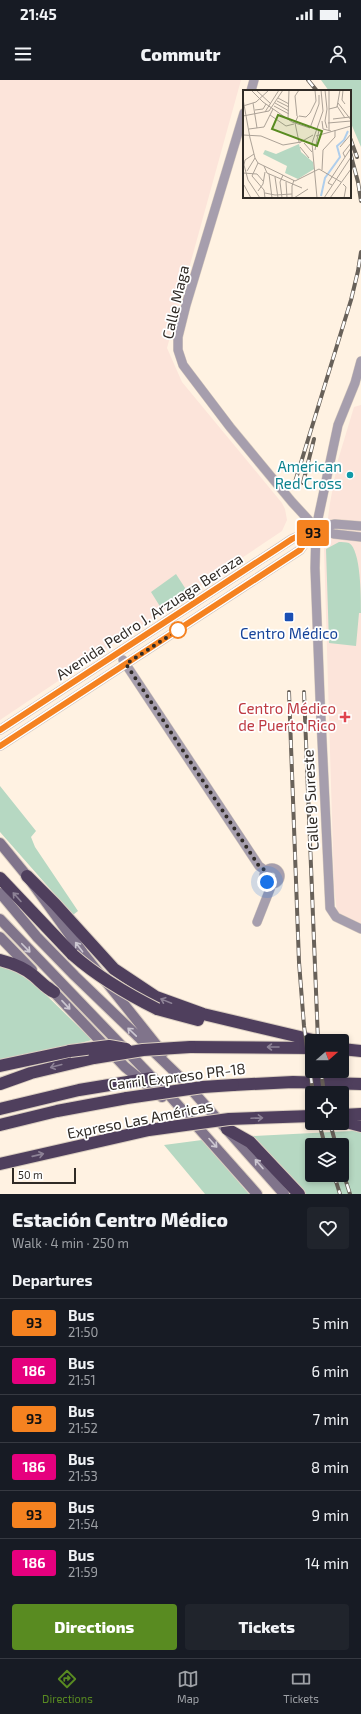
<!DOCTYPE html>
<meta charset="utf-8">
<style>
body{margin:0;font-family:"Exo 2",sans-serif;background:#20242c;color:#f1f3f6;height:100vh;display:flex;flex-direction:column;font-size:15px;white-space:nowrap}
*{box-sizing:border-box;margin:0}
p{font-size:13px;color:#9ea1a6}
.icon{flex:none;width:22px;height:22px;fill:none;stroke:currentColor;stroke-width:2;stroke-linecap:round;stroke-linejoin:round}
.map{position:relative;height:1114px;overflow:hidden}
.panel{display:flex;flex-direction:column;background:#171b24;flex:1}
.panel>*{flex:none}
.badge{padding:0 8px;border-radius:3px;font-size:14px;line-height:26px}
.needle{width:26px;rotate:70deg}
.controls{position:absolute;left:305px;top:954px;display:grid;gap:8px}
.controls a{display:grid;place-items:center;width:44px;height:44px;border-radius:4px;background:#171b24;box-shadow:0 2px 6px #0003;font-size:20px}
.scale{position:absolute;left:12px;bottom:10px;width:64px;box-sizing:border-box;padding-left:4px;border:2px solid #302b26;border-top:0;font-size:11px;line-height:14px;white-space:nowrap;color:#302b26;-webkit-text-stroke:3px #fff;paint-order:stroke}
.you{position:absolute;width:20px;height:20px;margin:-10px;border:3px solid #fff;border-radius:50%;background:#1a73e8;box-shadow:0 0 0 6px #1a73e833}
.map>.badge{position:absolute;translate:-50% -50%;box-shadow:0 0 0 2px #fff}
h2{padding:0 12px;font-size:15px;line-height:36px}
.round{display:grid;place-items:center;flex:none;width:42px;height:42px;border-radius:4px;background:#20242c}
.head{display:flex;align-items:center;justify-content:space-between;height:68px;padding:0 12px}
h1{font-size:19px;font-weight:800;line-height:30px}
.primary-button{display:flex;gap:8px;margin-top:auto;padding:8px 12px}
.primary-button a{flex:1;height:46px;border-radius:4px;background:#598b21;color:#fff;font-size:16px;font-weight:800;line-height:46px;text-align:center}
.primary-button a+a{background:#20242c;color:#f1f3f6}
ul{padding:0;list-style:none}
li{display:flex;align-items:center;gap:12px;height:48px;padding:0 12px;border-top:1px solid #363941}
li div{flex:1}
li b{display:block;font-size:15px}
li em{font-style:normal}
li .badge{min-width:44px;font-weight:700;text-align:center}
.status{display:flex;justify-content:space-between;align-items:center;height:28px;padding:0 20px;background:#171b24;direction:ltr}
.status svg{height:11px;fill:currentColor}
header{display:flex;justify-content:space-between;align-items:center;height:52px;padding:0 12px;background:#171b24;font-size:18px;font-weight:800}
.tabs{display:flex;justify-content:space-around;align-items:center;height:56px;border-top:1px solid #363941;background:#171b24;font-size:11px;color:#9ea1a6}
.tabs a{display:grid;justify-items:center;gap:2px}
.tabs .on{color:#598b21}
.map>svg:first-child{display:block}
.medical{fill:#fce4da}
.green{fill:#b6d8c2;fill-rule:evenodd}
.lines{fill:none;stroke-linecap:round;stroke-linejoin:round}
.minor-casing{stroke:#dacec0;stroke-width:10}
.secondary-casing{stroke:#dacec0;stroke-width:12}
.motorway-casing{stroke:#dacec0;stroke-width:14}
.minor{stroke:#a69ead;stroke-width:9}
.secondary{stroke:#80748b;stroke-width:10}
.motorway{stroke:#4f3f5d;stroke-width:12}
.rail-casing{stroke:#686159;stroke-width:4}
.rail{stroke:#fff;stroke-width:2.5;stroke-dasharray:8;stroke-linecap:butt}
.motorway-bridge-casing{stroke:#dacec0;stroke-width:14;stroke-linecap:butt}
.motorway-bridge{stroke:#4f3f5d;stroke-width:12}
.oneway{stroke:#8d8296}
.oneway2{stroke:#ccc7d1}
.line-casing{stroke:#fff;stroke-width:9}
.line{stroke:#f58220;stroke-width:6}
.walk{stroke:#302b26;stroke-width:4;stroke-dasharray:0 7.2}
.culture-dot{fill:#0f9aa8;stroke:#fff;stroke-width:1.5}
.transit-dot{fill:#1a4fb4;stroke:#fff;stroke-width:1.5}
.stop-dot{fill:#fff;stroke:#f58220;stroke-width:2}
.health-dot{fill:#e0444e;stroke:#fff;stroke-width:1.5}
.labels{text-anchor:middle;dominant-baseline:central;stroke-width:3.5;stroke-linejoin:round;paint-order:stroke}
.street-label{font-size:15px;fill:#302b26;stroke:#fff}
.culture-label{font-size:15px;fill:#0d838f;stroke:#fff;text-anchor:end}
.transit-label{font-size:15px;fill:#164399;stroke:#fff}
.health-label{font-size:15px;fill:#be3a42;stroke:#fff;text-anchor:end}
.inset-river{fill:none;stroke:#afceec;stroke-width:2}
.inset-road{fill:none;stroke:#aca297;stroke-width:1}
.view{fill:#598b21;fill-opacity:0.15;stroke:#598b21;stroke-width:2}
.inset-edge{fill:none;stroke:#302b26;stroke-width:2}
</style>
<div class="status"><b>21:45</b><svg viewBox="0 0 49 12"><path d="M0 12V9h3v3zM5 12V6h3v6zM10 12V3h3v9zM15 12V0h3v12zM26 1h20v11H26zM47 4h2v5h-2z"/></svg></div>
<header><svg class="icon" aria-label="menu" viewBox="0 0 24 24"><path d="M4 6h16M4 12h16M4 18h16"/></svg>Commutr<svg class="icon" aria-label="person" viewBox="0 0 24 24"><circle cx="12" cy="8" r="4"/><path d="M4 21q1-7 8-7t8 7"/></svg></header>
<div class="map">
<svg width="361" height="1114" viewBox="0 0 361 1114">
<rect width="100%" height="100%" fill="#fff2e2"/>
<path class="medical" d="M0 0H241L167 268 182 302 282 423 285 429 287 440 282 451 0 640Z
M361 325V845L337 833 334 806 324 468 330 423 338 380 354 327Z"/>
<path class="green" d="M321 0H361V67L350 41V11H329Z
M339 462C342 462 346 462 349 463 361 470 361 517 361 533H359L356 566 329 563 326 469Z
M176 494 187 511 161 528 151 512Z
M0 706 36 751 31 757 35 767 78 831 73 835 0 752Z
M0 886 15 891 37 906 92 960 18 979 0 981Z
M352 1051H361V1114H302L252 1056ZM312 1065H342V1095H312Z
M202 1060 249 1114H205L164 1065Z"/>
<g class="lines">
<g class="minor-casing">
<path id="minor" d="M251 11 254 0
M244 33 186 225 178 257V270L183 285 189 293 230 347 292 422 316 448 334 454 361 457
M361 281 355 303 338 345 316 448 315 488 320 618 330 828 336 837 361 849
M123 580 259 786 266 791
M0 650 292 459 316 448 335 444 361 446
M0 666 300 470 315 449
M264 796a8 8 0 1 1 16 0a8 8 0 1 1-16 0Z
M257 842 272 804"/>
</g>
<g class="secondary-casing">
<path id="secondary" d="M0 763 27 796 83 873 163 973
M0 813 37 857 75 896 181 998 284 1114
M0 839 170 1016 257 1114
M0 857 32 890
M49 907 125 987 162 1017"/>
</g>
<g class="motorway-casing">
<path id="motorway" d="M27 796 55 824 114 889 156 917 203 934 317 961
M0 798 73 875
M0 880C12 883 25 888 34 896 41 902 46 908 54 912
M157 929 198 940
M190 967 312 968
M342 969 361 971
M0 986 70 971
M0 1004 31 993 94 978
M233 1005 293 1002 361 1004
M0 1029 79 1010 152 998
M342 1035 361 1034
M342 1041 361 1046
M0 1045 57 1031 127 1018
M227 1049 250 1062 299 1114
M0 1084 149 1050"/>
</g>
<use href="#minor" class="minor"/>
<use href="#secondary" class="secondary"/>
<use href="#motorway" class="motorway"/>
<g class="rail-casing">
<path id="rail" d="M308 0 317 11
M350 58 357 77
M350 72 358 102 361 121
M295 402 351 220 358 191 361 172
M303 403 314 359
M289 612 299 882 304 946 313 1013
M304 612 318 961
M321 991 324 1013
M319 1043 325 1065
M330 1043 336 1065
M342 1089 350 1114
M334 1095 340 1114"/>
</g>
<use href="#rail" class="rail"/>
<g class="motorway-bridge-casing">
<path id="motorway-bridge" d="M73 875C98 897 127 914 157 929
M70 971 109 966 126 969
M94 978 143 970 190 967
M127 1018 203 1007 233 1005
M149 1050 229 1039 312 1036"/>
</g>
<use href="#motorway-bridge" class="motorway-bridge"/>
</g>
<defs><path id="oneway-shaft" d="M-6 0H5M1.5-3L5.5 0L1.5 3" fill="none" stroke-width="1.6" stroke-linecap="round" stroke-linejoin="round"/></defs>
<g class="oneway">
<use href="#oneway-shaft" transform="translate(17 817) rotate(-132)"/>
<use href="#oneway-shaft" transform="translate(166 921) rotate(-158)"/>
<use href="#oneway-shaft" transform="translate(273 967) rotate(-180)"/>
<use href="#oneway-shaft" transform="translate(56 986) rotate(165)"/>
<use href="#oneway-shaft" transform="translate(257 1038) rotate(-2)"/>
<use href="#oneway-shaft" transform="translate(38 1075) rotate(-13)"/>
</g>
<g class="oneway2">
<use href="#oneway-shaft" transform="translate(79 867) rotate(-127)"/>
<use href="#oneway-shaft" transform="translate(26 868) rotate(46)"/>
<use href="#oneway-shaft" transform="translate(66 925) rotate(47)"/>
<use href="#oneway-shaft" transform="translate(132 952) rotate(-136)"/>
<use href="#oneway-shaft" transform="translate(213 1063) rotate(48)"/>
<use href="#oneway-shaft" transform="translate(259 1084) rotate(-131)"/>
</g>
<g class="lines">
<g class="line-casing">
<path id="line" d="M0 650 280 467 292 459 316 448 300 470 0 666"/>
</g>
<use href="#line" class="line"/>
<path class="walk" d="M178 550 126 584 259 786 266 791 264 796 267 802"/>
</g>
<circle class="culture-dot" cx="350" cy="395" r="4"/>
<rect class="transit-dot" x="284" y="532" width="10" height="10" rx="2"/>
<circle class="stop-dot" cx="178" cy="550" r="8"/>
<path class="health-dot" d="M343 631h4v4h4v4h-4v4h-4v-4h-4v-4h4z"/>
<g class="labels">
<g class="street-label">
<text transform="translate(175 222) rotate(-77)">Calle Maga</text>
<text transform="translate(149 536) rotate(-33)">Avenida Pedro J. Arzuaga Beraza</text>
<text transform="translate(310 720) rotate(-93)">Calle 9 Sureste</text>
<text transform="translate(177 996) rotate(-7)">Carril Expreso PR-18</text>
<text transform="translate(140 1039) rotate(-11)">Expreso Las Américas</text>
</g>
<g class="culture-label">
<text x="342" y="386">American<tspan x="342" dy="17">Red Cross</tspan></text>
</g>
<g class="transit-label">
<text x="289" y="553">Centro Médico</text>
</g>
<g class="health-label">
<text x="336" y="628">Centro Médico<tspan x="336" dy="17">de Puerto Rico</tspan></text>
</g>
</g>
<g transform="translate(243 10)">
<rect width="108" height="108" fill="#fff2e2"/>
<path d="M56 54 58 62 70 72 71 79 55 89 42 83 44 76 20 64 22 60 33 64Z" fill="#b6d8c2"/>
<path class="inset-river" d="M78 106 82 88 97 67 94 56 101 50 105 41"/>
<path class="inset-road" d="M13 0 28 14M82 0 84 19 82 31 84 38M86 0V40M100 0 99 10 102 14M9 1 20 12 49 32 67 38 76 14V5M35 8 46 14M0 9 7 48M34 11 46 17M10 13 14 38M32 13 46 21M95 13 108 30M0 16 13 12 26 0M31 16 46 24M94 16 102 28M86 19 94 17 97 0M12 20 20 19 23 14M22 22 36 0M27 25 43 36 51 34M0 26 26 21 40 0M54 26 52 6 56 0M55 26 52 33 56 52M56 26 63 27 67 23 73 11 72 0M45 29 46 0M90 29 107 27M79 31 80 39 88 41M85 33 108 31M6 39 21 37 30 19M0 45 18 46 40 55 58 52M73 46 108 36M7 48 12 68 15 73 52 91 76 79 98 92M56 53 70 45M61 53 69 62M57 57 66 68M97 57 108 44M72 60 76 40M11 64 2 70 1 75 5 90 17 108M102 67 100 63 108 53M15 73 9 86 21 100 22 108M21 76 24 83 59 98M79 80 80 60 92 47V40M4 81 12 68M0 83 14 84 20 91M26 84 29 108M32 87 35 108M43 92 44 108M100 94 103 97 101 108M1 95 8 108M89 95 85 93 108 58M15 101 20 94 22 82M22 103 32 105 49 104M39 108 37 92 40 85M49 108V96L51 90M51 108 65 99M74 108 69 53 80 21 78 0M81 108 108 67M87 108 108 79"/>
<path class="view" d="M35 25 79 41 74 56 29 39Z"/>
<rect width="108" height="108" class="inset-edge"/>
</g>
</svg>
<div class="controls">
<a><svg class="needle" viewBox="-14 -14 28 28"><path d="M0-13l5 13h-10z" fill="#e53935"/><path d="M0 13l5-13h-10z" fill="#9ea1a6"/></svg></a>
<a><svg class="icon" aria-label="locate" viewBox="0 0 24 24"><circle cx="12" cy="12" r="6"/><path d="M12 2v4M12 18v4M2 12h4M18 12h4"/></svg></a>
<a><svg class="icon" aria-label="layers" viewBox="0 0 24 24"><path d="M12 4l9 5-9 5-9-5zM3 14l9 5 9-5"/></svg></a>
</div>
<div class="scale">50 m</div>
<div class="you" style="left:267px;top:802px"></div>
<b class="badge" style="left:313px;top:453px;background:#f58220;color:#111">93</b>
</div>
<section class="panel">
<div class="head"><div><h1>Estación Centro Médico</h1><p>Walk · 4 min · 250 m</p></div><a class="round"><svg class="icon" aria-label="heart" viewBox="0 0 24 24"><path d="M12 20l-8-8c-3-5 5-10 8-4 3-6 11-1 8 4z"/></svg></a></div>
<h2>Departures</h2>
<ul>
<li><span class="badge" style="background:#f58220;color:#111">93</span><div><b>Bus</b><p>21:50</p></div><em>5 min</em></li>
<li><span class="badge" style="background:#e6007e;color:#fff">186</span><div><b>Bus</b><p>21:51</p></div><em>6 min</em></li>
<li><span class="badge" style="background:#f58220;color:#111">93</span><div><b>Bus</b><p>21:52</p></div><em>7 min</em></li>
<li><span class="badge" style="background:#e6007e;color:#fff">186</span><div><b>Bus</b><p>21:53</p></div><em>8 min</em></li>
<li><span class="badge" style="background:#f58220;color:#111">93</span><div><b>Bus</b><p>21:54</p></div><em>9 min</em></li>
<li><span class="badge" style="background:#e6007e;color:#fff">186</span><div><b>Bus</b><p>21:59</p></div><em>14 min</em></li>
</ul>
<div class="primary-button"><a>Directions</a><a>Tickets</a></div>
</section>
<nav class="tabs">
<a class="on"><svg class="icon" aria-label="directions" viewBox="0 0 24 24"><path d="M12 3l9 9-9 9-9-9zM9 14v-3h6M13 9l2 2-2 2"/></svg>Directions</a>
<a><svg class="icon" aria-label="map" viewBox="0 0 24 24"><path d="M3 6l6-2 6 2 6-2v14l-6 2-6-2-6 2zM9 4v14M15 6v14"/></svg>Map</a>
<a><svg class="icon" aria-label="tickets" viewBox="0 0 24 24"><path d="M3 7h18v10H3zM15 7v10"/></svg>Tickets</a>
</nav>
